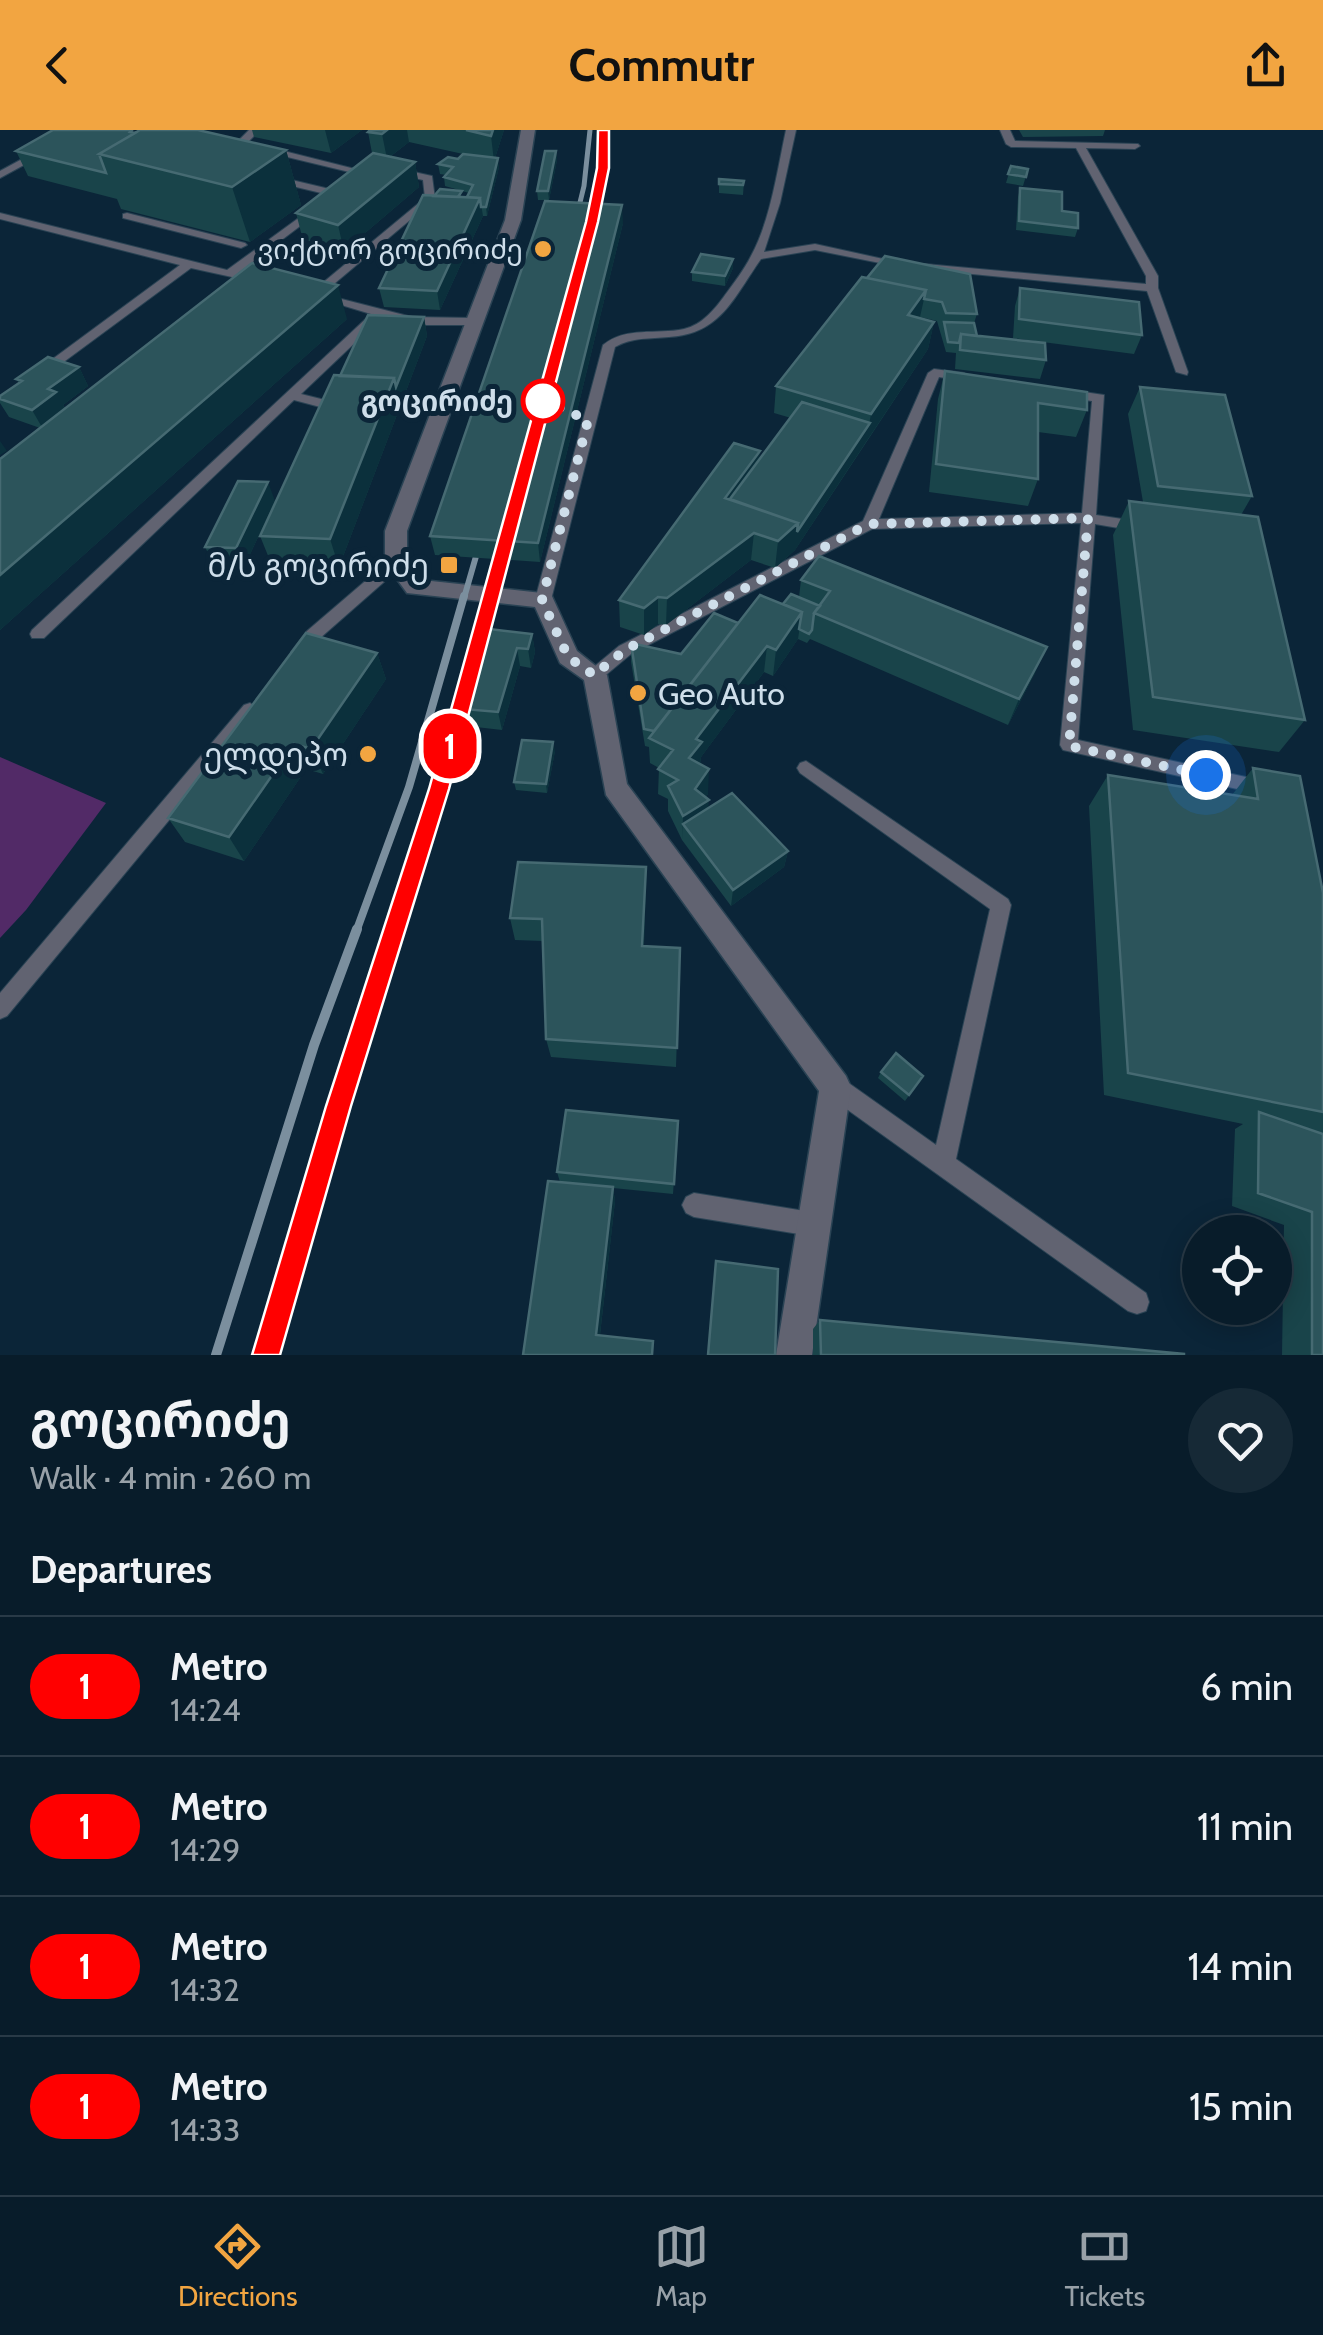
<!DOCTYPE html>
<meta charset="utf-8">
<style>
body{margin:0;font-family:Cabin,"Noto Sans Georgian",sans-serif;background:#162936;color:#f1f3f6;height:100vh;display:flex;flex-direction:column;font-size:38px;white-space:nowrap}
*{box-sizing:border-box;margin:0}
p{font-size:32px;color:#98a1a8}
.icon{flex:none;width:55px;height:55px;fill:none;stroke:currentColor;stroke-width:2;stroke-linecap:round;stroke-linejoin:round}
.map{position:relative;height:1225px;overflow:hidden}
.sheet{display:flex;flex-direction:column;background:#081c2a;flex:1}
.sheet>*{flex:none}
.badge{padding:0 20px;border-radius:32px;font-size:35px;line-height:65px}
.buttons{position:absolute;left:1182px;top:1085px;display:grid;gap:20px}
.buttons a{display:grid;place-items:center;width:110px;height:110px;border-radius:50%;background:#081c2a;box-shadow:0 5px 25px #0003,0 0 0 2px #293a47;font-size:50px}
.you{position:absolute;width:50px;height:50px;margin:-25px;border:8px solid #fff;border-radius:50%;background:#1a73e8;box-shadow:0 0 0 15px #1a73e833}
.map>.badge{position:absolute;translate:-50% -50%;box-shadow:0 0 0 5px #fff}
h2{padding:0 30px;font-size:38px;line-height:90px}
.round{display:grid;place-items:center;flex:none;width:105px;height:105px;border-radius:52px;background:#162936}
.headline{display:flex;align-items:center;justify-content:space-between;height:170px;padding:0 30px}
h1{font-size:48px;font-weight:700;line-height:75px}
ul{padding:0;list-style:none}
li{display:flex;align-items:center;gap:30px;height:140px;padding:0 30px;border-top:2px solid #293a47}
li div{flex:1}
li b{display:block;font-size:38px}
li em{font-style:normal}
li .badge{min-width:110px;font-weight:700;text-align:center}
header{display:flex;justify-content:space-between;align-items:center;height:130px;padding:0 30px;background:#f2a541;color:#111;font-size:45px;font-weight:700}
.dock{display:flex;justify-content:space-around;align-items:center;height:140px;border-top:2px solid #293a47;background:#081c2a;font-size:28px;color:#98a1a8}
.dock a{display:grid;justify-items:center;gap:5px}
.dock .on{color:#f2a541}
.map>svg:first-child{display:block}
.green{fill:#522a67}
.lines{fill:none;stroke-linecap:round;stroke-linejoin:round}
.service-casing{stroke:#2a4354;stroke-width:2}
.minor-casing{stroke:#2a4354;stroke-width:3}
.service{fill:#616371;fill-rule:evenodd}
.minor{fill:#616371;fill-rule:evenodd}
.rail-far3{stroke:#7b8f9e;stroke-width:5}
.rail-far2{stroke:#7b8f9e;stroke-width:6}
.rail-far1{stroke:#7b8f9e;stroke-width:8}
.rail{stroke:#7b8f9e;stroke-width:10}
.wall{fill:#19444a}
.shaded-wall{fill:#0b303c}
.building{fill:#2c545b;stroke:#466a72;stroke-width:2.5}
.line{fill:#f00;stroke:#fff;stroke-width:2.5}
.walk{stroke:#cedeea;stroke-width:10;stroke-dasharray:0 18}
.poi-dot{fill:#f2a541;stroke:#0b2538;stroke-width:4}
.stop-dot{fill:#fff;stroke:#f00;stroke-width:5}
.labels{text-anchor:middle;dominant-baseline:central;stroke-width:10;stroke-linejoin:round;paint-order:stroke}
.far-poi-label{font-size:28px;fill:#cedeea;stroke:#0b2538;text-anchor:end}
.far-stop-label{font-size:28px;font-weight:bold;fill:#cedeea;stroke:#0b2538;text-anchor:end}
.poi-label{font-size:32px;fill:#cedeea;stroke:#0b2538;text-anchor:end}
</style>
<header><svg class="icon" aria-label="back" viewBox="0 0 24 24"><path d="M15 5l-7 7 7 7"/></svg>Commutr<svg class="icon" aria-label="share" viewBox="0 0 24 24"><path d="M12 15V3M7 8l5-5 5 5M5 13v7h14v-7"/></svg></header>
<div class="map">
<svg width="1323" height="1225" viewBox="0 0 1323 1225">
<rect width="100%" height="100%" fill="#0b2538"/>
<path class="green" d="M0 627 106 673 26 780 0 808Z"/>
<g class="lines">
<g class="service-casing">
<path id="service" d="M249 0H260L248 12 371 43 366 46 238 15V11Z
M786 0H796L780 73 764 122 815 114 906 134 900 137 815 120 761 129C734 167 721 204 669 207 650 209 632 207 615 217L551 470 543 476 537 474 535 470 603 215C626 196 656 205 684 199 702 195 715 179 725 165 734 153 744 140 751 126 771 89 777 41 786 0Z
M1000 0H1010L1015 11 1138 14 1140 16 1135 19 1086 18 1158 146V158L1188 242 1187 245 1176 242 1147 161 921 139 919 137 925 134 1146 154V146L1076 18 1011 17 1006 14Z
M35 22 44 24 0 48V41Z
M396 38 432 46 435 69 322 164 412 187 476 188 480 189V195H412L382 187 301 264 337 273 339 276 332 289H322L320 286 324 278 294 270 44 508H32L30 504 32 500 371 184 308 165 425 68 423 50 392 43 391 41Z
M275 46 342 62 343 64 338 67 271 51V47Z
M311 79 320 81 238 143 260 149V153L191 138 46 245 35 242 180 135 0 89V83L227 140Z
M127 83 245 113 247 115 241 118 123 88V84Z
M934 239 964 243 970 247 964 251 939 247 879 389 1082 383 1092 271 1064 267 1057 263 1064 259 1104 265 1096 385 1142 392 1149 397 1142 402 1095 394 1078 610 1264 651 1270 653 1273 658 1270 663 1264 665 1063 620 1060 615 1081 393 872 399 631 524 601 549H589L587 545 589 541 619 516 863 391 928 243Z
M396 428 401 429 404 433 401 437 319 509 305 526H293L291 522 307 501 391 429Z
M250 573 259 580 256 585 7 886 0 889V863L244 575Z
M806 631 1008 769 1011 775 956 1029 1146 1163 1149 1172 1146 1181 1137 1184 1128 1181 827 965 824 957 827 949 835 946 843 949 936 1015 990 779 800 643 797 638 800 633Z
M694 1063 811 1082 819 1086 823 1094 819 1102 811 1106 694 1087 686 1083 682 1075 686 1067Z"/>
</g>
<g class="minor-casing">
<path id="minor" d="M521 0H535L521 90 407 401V432L422 450 551 464 577 521 607 545 627 654 846 946 851 957 812 1225H776L819 961 606 665 584 550 560 533 535 477 407 463 385 433V401L505 90Z"/>
</g>
<use href="#service" class="service"/>
<use href="#minor" class="minor"/>
<path class="rail-far3" d="M573 101 584 56 590 0
M590 101 603 38 604 0"/>
<path class="rail-far2" d="M464 468 483 402
M489 468 505 405"/>
<path class="rail-far1" d="M356 802 409 657 464 466
M394 802 439 659 489 466"/>
<path class="rail" d="M216 1225 314 915 357 799
M266 1225 394 799"/>
</g>
<path class="wall" d="M252 0H362L331 23 254 7Z
M370 0H504L495 28 499 37 487 86H483L440 180 384 177 379 158 463 67H467L469 63 445 56 444 47 446 45 440 44 438 34 458 29 463 24 409 12 391 26 415 32 419 57 344 121 303 110 296 83 372 23 368 2Z
M1019 0H1105L1103 6 1023 7Z
M286 20 301 75 250 112 121 79 117 69 28 46 16 21Z
M556 21 557 30 549 70H538L537 61Z
M1011 36 1028 39 1023 56 1006 53Z
M719 49 744 51 743 65 719 63Z
M1020 58 1062 81 1078 98 1075 107 1016 100 1018 67Z
M623 93 540 432 435 425 430 406Z
M733 138 725 156 692 151V142Z
M862 147 977 184 974 193 977 206 1046 230 1040 249 955 239 956 223 946 222 937 191 920 187 934 192 928 219 795 420 775 438 751 430 666 495 658 494 644 505 620 497 619 470 760 329 791 288 774 283 776 256Z
M1020 158 1142 205 1134 224 1013 208 1015 176Z
M424 187 427 206 339 437 271 433 260 406 340 246Z
M347 189 0 500V328L40 298 9 287 0 273V266L19 253 16 249 79 237 88 256 63 275 65 278Z
M945 241 1087 280 1076 307 1038 302V349L1028 376 929 362 938 269Z
M1140 257 1252 366 1241 385 1305 590 1279 622 1133 600 1113 405 1129 371 1143 372 1128 284Z
M275 371 244 437 214 435 205 417Z
M801 450 1035 543 1008 595 810 509 807 513 798 509 773 546 764 542 701 627 700 634 708 664 705 667 708 678 788 721 784 737 731 776 682 710 668 681V669L658 664 659 638 650 633 649 617 645 616 631 532V513L681 524 738 493 799 467Z
M489 499 532 504 535 522 531 538 520 536 502 600 467 596 463 579Z
M377 523 386 549 323 644 306 639 244 731 185 712 168 688Z
M555 621 547 663 516 660 514 652Z
M1253 638 1323 763V1225H1282L1284 1095 1232 1076 1235 999 1243 994 1104 965 1089 676 1108 645 1232 665Z
M646 737 644 816 680 818 676 937 551 927 546 909 543 811 515 810 510 788Z
M881 942 923 946 905 971 878 948Z
M678 991 673 1064 613 1058 615 1071 600 1205 653 1211V1225H523L560 1052 557 1042Z
M820 1190 1184 1225H813V1199Z"/>
<path class="shaded-wall" d="M325 0H362L331 23Z
M387 0H407L409 12 387 29 382 4Z
M493 0H504L494 31 491 6Z
M286 20 301 75 250 112 232 57Z
M556 21 557 30 549 70 548 61Z
M498 28 499 37 487 86 486 77Z
M415 32 419 57 344 121 338 95Z
M480 68 483 86 440 180 437 161Z
M622 75 623 93 540 432 538 413Z
M733 129V138L725 156V146Z
M338 155 347 189 0 500V445Z
M926 160 920 187 908 185Z
M424 187 427 206 339 437 330 409 394 248Z
M934 192 928 219 866 312 871 284Z
M79 237 88 256 63 275 66 281 43 299 32 280 48 259Z
M870 293 866 312 795 420 775 438 778 411Z
M0 311 7 321 0 325Z
M760 321 758 349 735 380 725 368Z
M268 352 275 371 244 437 236 418Z
M754 403 751 430 666 495 667 468Z
M658 467V494L644 505V478Z
M802 482 798 509 773 546 776 520Z
M532 504 535 522 531 538 528 519Z
M767 516 764 542 701 627 700 637 689 628 696 609Z
M1047 517 1035 543 1008 595 1019 569Z
M517 518 520 536 502 600 498 582Z
M377 523 386 549 323 644 311 619Z
M553 612 555 621 547 663 546 654Z
M294 614 306 639 244 731 229 707Z
M709 639 708 664 699 676 709 670 707 694H683L682 710 683 686 695 659Z
M788 721 784 737 731 776 733 760Z
M646 737V760L643 838 642 816Z
M613 1057 615 1071 599 1213 596 1205Z"/>
<path class="building" d="M53 0H132L130 2 135 3 99 24 106 43 16 21Z
M140 0H198L286 20 232 57 99 24Z
M370 0H387L382 4 368 2Z
M466 0H493L491 6Z
M545 21H556L548 61H537Z
M373 23 415 32 338 95 296 83Z
M463 24 498 28 486 77H481L480 68 467 67 473 55 444 47 453 37 438 34 448 27 458 29Z
M1011 36 1028 39 1026 47 1008 44Z
M719 49 744 51 743 55 719 54Z
M1020 58 1062 62V81L1078 83V98L1019 91Z
M440 59 462 61 458 67 434 66Z
M423 65 480 68 437 161 379 158Z
M545 71 622 75 538 413 430 406Z
M701 124 733 129 725 146 692 142Z
M885 126 970 144 977 184 946 183 942 172 924 169 926 160 867 148Z
M252 133 338 155 0 445V329Z
M862 147 926 160 908 185 934 192 871 284 776 256Z
M1020 158 1139 172 1142 205 1019 189Z
M368 185 424 187 396 257 394 248 340 246Z
M944 192 974 193 977 206 961 204 959 213 948 212Z
M961 204 1045 213 1046 230 960 220Z
M48 227 79 237 48 259 56 262 32 280 0 269V266L22 251 16 249Z
M945 241 1087 262V280L1038 273V349L936 334Z
M334 245 394 248 330 409 260 406Z
M1140 257 1225 265 1252 366 1158 356Z
M802 272 870 293 797 402 798 393 730 369Z
M734 313 760 321 725 368 798 393 778 411 754 403 667 468 658 467 644 478 619 470Z
M238 351 268 352 236 418 205 417Z
M1129 371 1258 387 1305 590 1153 567Z
M819 426 1047 517 1019 569 814 483 830 461 801 450Z
M791 464 820 476 814 483 812 500 809 504 799 499 802 482 783 474Z
M760 465 802 482 776 520 767 516 696 609 702 612 689 628 709 639 695 659 709 670 683 686 668 656 678 650 658 639 673 620 649 608Z
M714 483 738 493 654 601 644 599 631 513 681 524Z
M489 499 532 504 528 519 517 518 498 582 463 579Z
M306 503 377 523 311 619 294 614 229 707 168 688Z
M522 610 553 612 546 654 514 652Z
M1253 638 1300 646 1323 763V982L1128 943 1108 645 1258 669Z
M732 663 788 721 733 760 683 694Z
M518 732 646 737 642 816 680 818 677 918 546 909 542 789 510 788Z
M896 923 923 946 909 965 881 942Z
M566 980 678 991 674 1054 557 1042Z
M1259 982 1323 1004V1225H1312V1082L1258 1063Z
M548 1051 613 1057 596 1205 653 1211 652 1225H523Z
M716 1131 778 1139 775 1225H708Z
M820 1190 1184 1224V1225H821Z"/>
<path class="line" d="M598 0H609V38L598 92 449 659 351 976 280 1225H252L326 976 429 659 586 92 597 38Z"/>
<g class="lines">
<path class="walk" d="M543 271 588 290 542 470 568 527 594 545 625 520 869 394 1088 388 1069 616 1206 645"/>
</g>
<g class="poi-dot">
<circle cx="543" cy="119" r="10"/>
<rect x="439" y="425" width="20" height="20" rx="5"/>
<circle cx="638" cy="563" r="10"/>
<circle cx="368" cy="624" r="10"/>
</g>
<circle class="stop-dot" cx="543" cy="271" r="20"/>
<g class="labels">
<g class="far-poi-label">
<text x="523" y="119">ვიქტორ გოცირიძე</text>
</g>
<g class="far-stop-label">
<text x="513" y="271">გოცირიძე</text>
</g>
<g class="poi-label">
<text x="429" y="435">მ/ს გოცირიძე</text>
<text x="658" y="563" text-anchor="start">Geo Auto</text>
<text x="348" y="624">ელდეპო</text>
</g>
</g>
</svg>
<div class="buttons">
<a><svg class="icon" aria-label="locate" viewBox="0 0 24 24"><circle cx="12" cy="12" r="6"/><path d="M12 2v4M12 18v4M2 12h4M18 12h4"/></svg></a>
</div>
<div class="you" style="left:1206px;top:645px"></div>
<b class="badge" style="left:450px;top:616px;background:#f00;color:#fff">1</b>
</div>
<section class="sheet">
<div class="headline"><div><h1>გოცირიძე</h1><p>Walk · 4 min · 260 m</p></div><a class="round"><svg class="icon" aria-label="heart" viewBox="0 0 24 24"><path d="M12 20l-8-8c-3-5 5-10 8-4 3-6 11-1 8 4z"/></svg></a></div>
<h2>Departures</h2>
<ul>
<li><span class="badge" style="background:#f00;color:#fff">1</span><div><b>Metro</b><p>14:24</p></div><em>6 min</em></li>
<li><span class="badge" style="background:#f00;color:#fff">1</span><div><b>Metro</b><p>14:29</p></div><em>11 min</em></li>
<li><span class="badge" style="background:#f00;color:#fff">1</span><div><b>Metro</b><p>14:32</p></div><em>14 min</em></li>
<li><span class="badge" style="background:#f00;color:#fff">1</span><div><b>Metro</b><p>14:33</p></div><em>15 min</em></li>
</ul>
</section>
<nav class="dock">
<a class="on"><svg class="icon" aria-label="directions" viewBox="0 0 24 24"><path d="M12 3l9 9-9 9-9-9zM9 14v-3h6M13 9l2 2-2 2"/></svg>Directions</a>
<a><svg class="icon" aria-label="map" viewBox="0 0 24 24"><path d="M3 6l6-2 6 2 6-2v14l-6 2-6-2-6 2zM9 4v14M15 6v14"/></svg>Map</a>
<a><svg class="icon" aria-label="tickets" viewBox="0 0 24 24"><path d="M3 7h18v10H3zM15 7v10"/></svg>Tickets</a>
</nav>
